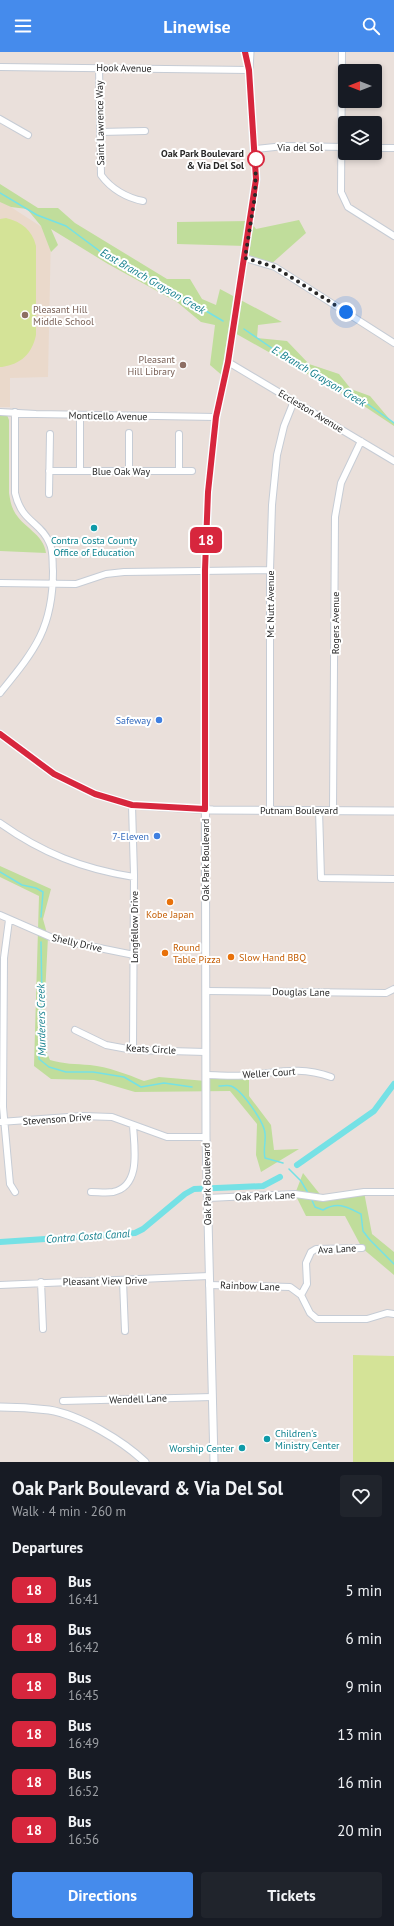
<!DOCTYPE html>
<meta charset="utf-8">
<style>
body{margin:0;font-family:"PT Sans",sans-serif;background:#20242c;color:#f1f3f6;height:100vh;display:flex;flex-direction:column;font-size:15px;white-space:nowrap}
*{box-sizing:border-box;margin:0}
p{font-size:13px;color:#9ea1a6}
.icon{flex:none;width:22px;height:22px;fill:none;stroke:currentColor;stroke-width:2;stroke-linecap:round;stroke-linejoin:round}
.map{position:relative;height:1410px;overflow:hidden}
.details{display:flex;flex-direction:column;background:#171b24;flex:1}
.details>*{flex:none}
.badge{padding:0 8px;border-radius:6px;font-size:14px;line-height:26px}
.needle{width:26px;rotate:270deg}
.tools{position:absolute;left:338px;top:12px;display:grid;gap:8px}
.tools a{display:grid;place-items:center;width:44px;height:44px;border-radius:4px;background:#171b24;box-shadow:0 2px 6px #0003;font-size:20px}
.you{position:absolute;width:20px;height:20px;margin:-10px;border:3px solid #fff;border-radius:50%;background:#1a73e8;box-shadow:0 0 0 6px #1a73e833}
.map>.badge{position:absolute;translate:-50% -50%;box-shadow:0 0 0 2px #fff}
h2{padding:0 12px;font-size:15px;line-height:36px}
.round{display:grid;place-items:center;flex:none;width:42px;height:42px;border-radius:4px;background:#20242c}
.summary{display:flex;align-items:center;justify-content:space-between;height:68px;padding:0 12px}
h1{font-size:19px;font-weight:700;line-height:30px}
.action{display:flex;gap:8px;margin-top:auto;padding:8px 12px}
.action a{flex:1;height:46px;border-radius:4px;background:#458bec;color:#fff;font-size:16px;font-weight:700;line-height:46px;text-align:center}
.action a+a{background:#20242c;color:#f1f3f6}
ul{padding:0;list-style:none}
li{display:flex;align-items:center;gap:12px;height:48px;padding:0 12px}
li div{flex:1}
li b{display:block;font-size:15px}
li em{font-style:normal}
li .badge{min-width:44px;font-weight:700;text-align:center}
header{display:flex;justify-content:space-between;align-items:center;height:52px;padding:0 12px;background:#458bec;color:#fff;font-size:18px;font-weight:700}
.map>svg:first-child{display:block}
.education{fill:#ead9cb}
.green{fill:#c0dd9b}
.pitch{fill:#d4e397}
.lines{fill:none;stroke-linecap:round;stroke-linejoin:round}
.stream{stroke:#75e1e5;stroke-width:1.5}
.canal{stroke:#75e1e5;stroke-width:6}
.minor-casing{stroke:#c6ccd5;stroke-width:8}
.tertiary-casing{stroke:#c6ccd5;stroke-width:9}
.minor{stroke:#fff;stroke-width:6}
.tertiary{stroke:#fff;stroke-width:7}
.line-casing{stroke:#fff;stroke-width:9}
.line{stroke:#d7263d;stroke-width:6}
.walk{stroke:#282828;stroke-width:4;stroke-dasharray:0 7.2}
.stop-dot{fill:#fff;stroke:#d7263d;stroke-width:2}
.education-dot{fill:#8d6e63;stroke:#fff;stroke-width:1.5}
.culture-dot{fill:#0f9aa8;stroke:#fff;stroke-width:1.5}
.shop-dot{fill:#3f7fe0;stroke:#fff;stroke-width:1.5}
.food-dot{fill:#e8710a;stroke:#fff;stroke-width:1.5}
.labels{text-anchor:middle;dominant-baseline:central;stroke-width:4;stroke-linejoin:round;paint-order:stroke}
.street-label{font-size:10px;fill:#282828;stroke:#fff}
.stop-label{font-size:10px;font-weight:bold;fill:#282828;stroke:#fff;text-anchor:end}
.education-label{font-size:10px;fill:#785e54;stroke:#fff;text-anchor:start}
.culture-label{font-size:10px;fill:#0d838f;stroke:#fff}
.shop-label{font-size:10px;fill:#366cbe;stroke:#fff;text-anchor:end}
.food-label{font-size:10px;fill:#c56008;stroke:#fff;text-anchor:start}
.water-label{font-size:11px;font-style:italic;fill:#17808e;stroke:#fff}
</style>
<header><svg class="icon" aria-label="menu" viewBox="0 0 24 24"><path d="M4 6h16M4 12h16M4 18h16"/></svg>Linewise<svg class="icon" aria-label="search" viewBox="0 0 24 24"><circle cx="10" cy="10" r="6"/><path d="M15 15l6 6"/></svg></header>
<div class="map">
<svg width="394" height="1410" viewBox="0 0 394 1410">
<rect width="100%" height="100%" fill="#eae0db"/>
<path class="education" d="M0 148 51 181 48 325 10 326V355H0Z"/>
<path class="green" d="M0 132 38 156H58L75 171 167 227H190L202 247 216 253 220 237 282 270 258 273 257 286 287 289 309 312 339 322 351 337 370 344 392 370H394V374L364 354 233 280 224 325 210 313 215 273 201 270 177 250 108 212 51 177 58 193 51 200 41 174 27 157 11 155 0 150Z
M299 168 306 181 270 213 245 206 246 194 177 192V170L250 169 256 177Z
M0 363H7L9 368V441C10 447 11 454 14 459 22 475 44 482 46 501L0 499Z
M0 814 51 837 43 867 48 885 43 981 45 996 50 1008C63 1012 76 1012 90 1013 108 1015 127 1022 144 1029L159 1025 206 1029V1023H249V1044L271 1073 274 1098 299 1097 261 1120 256 1103 257 1072 230 1039 135 1040 94 1028 51 1027 34 1014 39 844 0 825Z
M303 1121 323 1146 364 1140 372 1182 394 1200V1223L362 1196 345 1164H306L295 1142Z"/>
<path class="pitch" d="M6 166C22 170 32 178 36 194V283C32 302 21 312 2 315H0V167Z
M353 1303 394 1304V1410H353Z"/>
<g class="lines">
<path class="stream" d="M0 141 37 163 66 174 109 206 147 224 223 269
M244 277 279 301 362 348 394 371
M0 820 22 833 36 836 43 840 41 865
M41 890 42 950 39 972V1007L49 1015 66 1020H93L124 1025 141 1035 164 1031 192 1035
M219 1034C223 1034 228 1033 231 1034 242 1038 265 1071 265 1082 266 1090 263 1097 265 1106L283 1111
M289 1117 301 1129 308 1141
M311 1146 315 1155 323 1158C338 1149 347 1155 361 1162L363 1179 370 1188 394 1212"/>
<path class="canal" d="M297 1113 374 1059 394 1032
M0 1190 135 1181 143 1177 185 1142 194 1137 263 1134 280 1125"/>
<g class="minor-casing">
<path id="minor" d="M342 0 341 140 348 155 394 184
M0 15 249 18
M99 15 101 123C111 137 127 146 143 149
M0 67 28 83
M100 80 145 79
M375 96H394
M256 97 284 94 344 95
M245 206 275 215 394 291
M228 310 394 409
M0 360 36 362 216 365
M129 381V419
M80 418V363
M49 419H192
M179 419V382
M49 442 50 382
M0 531 76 532 106 522 124 520 270 518
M0 641C34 599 53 577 53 519 52 509 54 499 49 490 40 469 22 471 15 441V360
M132 753 134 823 133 998
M270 758V518L272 453 277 403 284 374 294 349
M319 758 321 826 394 827
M333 759 335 465 341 431 361 389
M0 771C42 801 83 817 134 825
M0 863 55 887 134 903
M9 868 4 906 3 1055 10 1132 15 1140
M206 939 386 941 394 937
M75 978 106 993 133 998 206 1000
M206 1023C220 1023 235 1025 249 1023 280 1020 301 1014 331 1025
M0 1070 82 1064 112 1065 167 1085H206
M91 1140C98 1140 107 1141 113 1140 142 1134 134 1094 133 1073
M208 1146 295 1142 323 1146 364 1140H394
M123 1229 125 1279
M41 1230 43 1277
M0 1233 209 1224
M209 1233 290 1235 301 1243 310 1261 317 1267H367L387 1261 394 1262
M301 1243 307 1232 306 1211 311 1200 316 1197 362 1196
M63 1349 212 1345"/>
</g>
<g class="tertiary-casing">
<path id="tertiary" d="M0 682 54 722 95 742 132 753 213 758 394 759
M0 1355C16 1355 33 1356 49 1358 80 1363 123 1389 145 1410
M214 1410 206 1085 205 518 208 440 216 365 228 310 256 127 249 18 250 0"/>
</g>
<use href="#minor" class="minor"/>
<use href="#tertiary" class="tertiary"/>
</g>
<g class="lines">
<g class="line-casing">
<path id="line" d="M0 682 54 722 95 742 132 753 205 757V518L208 440 216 365 228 310 256 127 249 18 245 0"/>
</g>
<use href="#line" class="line"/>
<path class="walk" d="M256 107 255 144 245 206 275 215 346 260"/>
</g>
<circle class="stop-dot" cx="256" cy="107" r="8"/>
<g class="education-dot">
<circle cx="25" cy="263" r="4"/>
<circle cx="183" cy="313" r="4"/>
</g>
<g class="culture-dot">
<circle cx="94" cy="476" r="4"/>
<circle cx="267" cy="1387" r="4"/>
<circle cx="242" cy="1396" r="4"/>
</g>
<g class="shop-dot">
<circle cx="159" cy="668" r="4"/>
<circle cx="157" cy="784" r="4"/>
</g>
<g class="food-dot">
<circle cx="170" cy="850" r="4"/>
<circle cx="165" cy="901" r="4"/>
<circle cx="231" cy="905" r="4"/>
</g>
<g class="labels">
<g class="street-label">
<text transform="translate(124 16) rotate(1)">Hook Avenue</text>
<text transform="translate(100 71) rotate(-91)">Saint Lawrence Way</text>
<text x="300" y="95">Via del Sol</text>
<text transform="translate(311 359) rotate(31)">Eccleston Avenue</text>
<text transform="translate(108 364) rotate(1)">Monticello Avenue</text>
<text x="121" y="419">Blue Oak Way</text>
<text transform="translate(270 552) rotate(-90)">Mc Nutt Avenue</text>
<text transform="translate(335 571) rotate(-90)">Rogers Avenue</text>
<text x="299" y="758">Putnam Boulevard</text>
<text transform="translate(205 808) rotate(-90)">Oak Park Boulevard</text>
<text transform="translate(134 875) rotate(-90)">Longfellow Drive</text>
<text transform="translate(77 891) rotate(13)">Shelly Drive</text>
<text transform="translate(301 940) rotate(1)">Douglas Lane</text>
<text transform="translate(151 997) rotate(3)">Keats Circle</text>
<text transform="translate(269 1021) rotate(-4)">Weller Court</text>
<text transform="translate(57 1067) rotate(-4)">Stevenson Drive</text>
<text transform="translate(207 1132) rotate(-91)">Oak Park Boulevard</text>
<text transform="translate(265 1144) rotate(-2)">Oak Park Lane</text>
<text transform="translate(337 1197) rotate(-3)">Ava Lane</text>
<text transform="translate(105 1229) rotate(-1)">Pleasant View Drive</text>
<text transform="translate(250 1234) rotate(2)">Rainbow Lane</text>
<text transform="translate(138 1347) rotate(-2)">Wendell Lane</text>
</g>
<g class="stop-label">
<text x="244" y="101">Oak Park Boulevard<tspan x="244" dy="12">&amp; Via Del Sol</tspan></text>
</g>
<g class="education-label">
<text x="33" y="257">Pleasant Hill<tspan x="33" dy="12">Middle School</tspan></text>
<text x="175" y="307" text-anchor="end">Pleasant<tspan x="175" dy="12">Hill Library</tspan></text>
</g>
<g class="culture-label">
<text x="94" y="488">Contra Costa County<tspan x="94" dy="12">Office of Education</tspan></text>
<text x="275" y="1381" text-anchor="start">Children's<tspan x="275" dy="12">Ministry Center</tspan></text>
<text x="234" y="1396" text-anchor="end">Worship Center</text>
</g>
<g class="shop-label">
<text x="151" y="668">Safeway</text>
<text x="149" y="784">7-Eleven</text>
</g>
<g class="food-label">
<text x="170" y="862" text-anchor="middle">Kobe Japan</text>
<text x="173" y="895">Round<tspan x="173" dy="12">Table Pizza</tspan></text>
<text x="239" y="905">Slow Hand BBQ</text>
</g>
<g class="water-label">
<text transform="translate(153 229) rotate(30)">East Branch Grayson Creek</text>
<text transform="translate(319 324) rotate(31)">E. Branch Grayson Creek</text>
<text transform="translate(41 968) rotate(-91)">Murderers Creek</text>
<text transform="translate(88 1184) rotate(-4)">Contra Costa Canal</text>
</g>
</g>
</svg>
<div class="tools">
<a><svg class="needle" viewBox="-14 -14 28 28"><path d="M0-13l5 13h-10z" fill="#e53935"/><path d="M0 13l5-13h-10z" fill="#9ea1a6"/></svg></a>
<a><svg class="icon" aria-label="layers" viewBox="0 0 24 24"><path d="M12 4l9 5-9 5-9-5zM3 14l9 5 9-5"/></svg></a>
</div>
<div class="you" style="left:346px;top:260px"></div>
<b class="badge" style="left:206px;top:488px;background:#d7263d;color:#fff">18</b>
</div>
<section class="details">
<div class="summary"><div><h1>Oak Park Boulevard &amp; Via Del Sol</h1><p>Walk · 4 min · 260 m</p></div><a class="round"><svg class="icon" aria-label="heart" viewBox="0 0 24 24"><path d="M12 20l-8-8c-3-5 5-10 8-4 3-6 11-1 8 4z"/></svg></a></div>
<h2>Departures</h2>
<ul>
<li><span class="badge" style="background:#d7263d;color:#fff">18</span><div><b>Bus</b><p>16:41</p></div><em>5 min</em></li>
<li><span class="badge" style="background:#d7263d;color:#fff">18</span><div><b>Bus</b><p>16:42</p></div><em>6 min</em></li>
<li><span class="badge" style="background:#d7263d;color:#fff">18</span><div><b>Bus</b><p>16:45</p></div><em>9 min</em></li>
<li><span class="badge" style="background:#d7263d;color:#fff">18</span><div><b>Bus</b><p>16:49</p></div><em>13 min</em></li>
<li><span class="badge" style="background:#d7263d;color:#fff">18</span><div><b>Bus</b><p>16:52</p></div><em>16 min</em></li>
<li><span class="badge" style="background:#d7263d;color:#fff">18</span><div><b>Bus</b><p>16:56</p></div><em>20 min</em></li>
</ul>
<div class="action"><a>Directions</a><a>Tickets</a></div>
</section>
